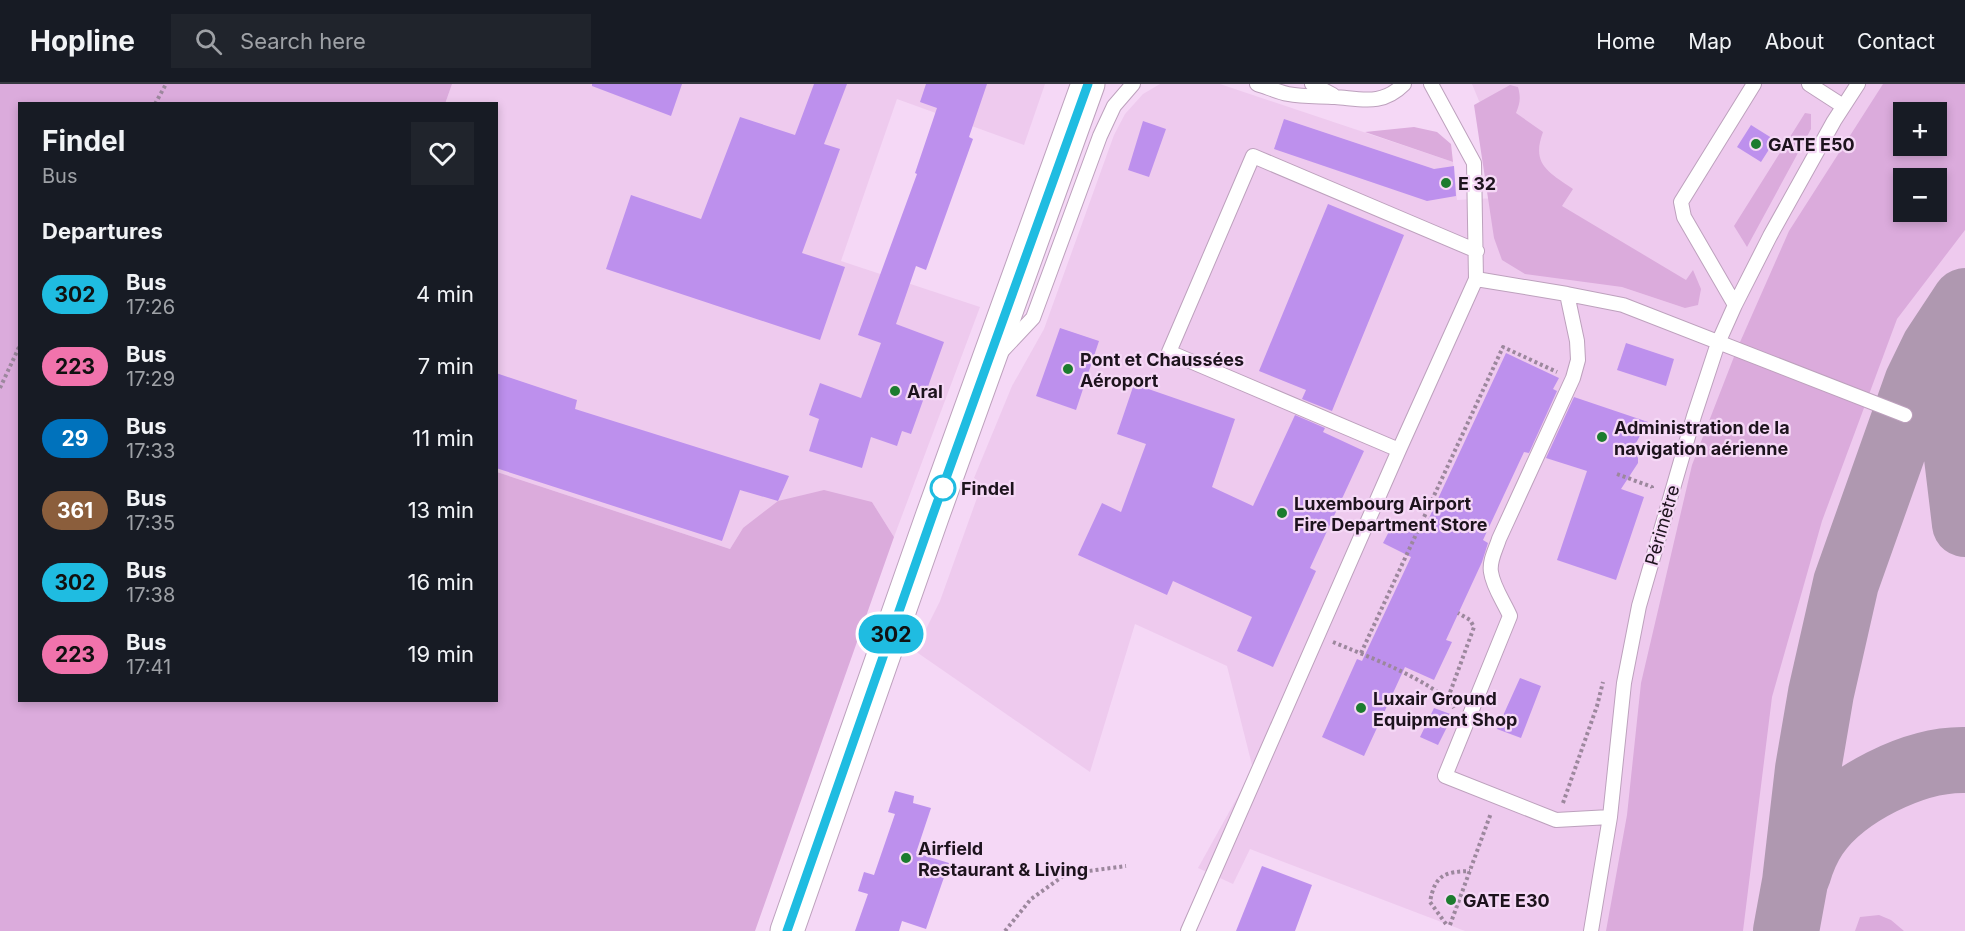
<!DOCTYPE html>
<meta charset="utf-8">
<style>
body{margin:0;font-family:Inter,sans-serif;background:#20242c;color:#f1f3f6;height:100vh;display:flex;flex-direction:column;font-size:22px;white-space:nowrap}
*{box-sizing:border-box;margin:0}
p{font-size:20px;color:#9ea1a6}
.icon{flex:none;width:33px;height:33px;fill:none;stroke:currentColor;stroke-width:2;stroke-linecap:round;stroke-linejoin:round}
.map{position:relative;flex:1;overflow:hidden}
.drawer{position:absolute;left:18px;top:18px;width:480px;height:600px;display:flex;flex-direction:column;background:#171b24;border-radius:0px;box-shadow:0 3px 9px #0003}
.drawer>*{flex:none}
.badge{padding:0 12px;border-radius:20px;font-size:21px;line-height:39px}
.controls{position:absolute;left:1893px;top:18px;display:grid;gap:12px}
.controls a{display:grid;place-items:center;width:54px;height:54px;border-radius:0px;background:#171b24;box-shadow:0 3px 9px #0003;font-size:30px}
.map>.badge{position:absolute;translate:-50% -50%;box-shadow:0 0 0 3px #fff}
h2{padding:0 24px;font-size:22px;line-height:54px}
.round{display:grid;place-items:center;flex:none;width:63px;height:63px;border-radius:0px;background:#20242c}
.headline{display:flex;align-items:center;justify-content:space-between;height:102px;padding:0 24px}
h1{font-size:28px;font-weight:700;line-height:45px}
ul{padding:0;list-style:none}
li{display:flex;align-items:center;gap:18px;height:72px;padding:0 24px}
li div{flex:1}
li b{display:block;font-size:22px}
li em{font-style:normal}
li .badge{min-width:66px;font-weight:700;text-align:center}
header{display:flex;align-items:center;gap:36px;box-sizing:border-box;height:84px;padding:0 30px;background:#171b24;border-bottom:2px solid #363941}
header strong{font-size:28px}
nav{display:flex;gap:33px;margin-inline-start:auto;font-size:21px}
.search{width:420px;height:54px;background:#20242c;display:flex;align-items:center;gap:15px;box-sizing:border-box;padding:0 21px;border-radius:0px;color:#9ea1a6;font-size:22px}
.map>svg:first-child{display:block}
.built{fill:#eecaee;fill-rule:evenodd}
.green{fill:#dbabdc;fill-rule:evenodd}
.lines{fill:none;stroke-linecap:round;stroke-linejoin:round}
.taxiway{stroke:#af98b0;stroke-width:66}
.building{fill:#bd90ed}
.lane-casing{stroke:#bda1bd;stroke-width:16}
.primary-casing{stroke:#bda1bd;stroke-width:35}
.path{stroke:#9c879d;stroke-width:4;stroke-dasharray:3 3;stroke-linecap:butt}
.lane{stroke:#fff;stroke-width:14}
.primary{stroke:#fff;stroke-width:33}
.line-casing{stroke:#fff;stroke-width:14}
.line{stroke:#1fbce1;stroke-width:9}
.poi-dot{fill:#1c7c2e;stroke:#f5d8f6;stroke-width:2}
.stop-dot{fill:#fff;stroke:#1fbce1;stroke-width:3}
.labels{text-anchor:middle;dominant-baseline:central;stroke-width:4.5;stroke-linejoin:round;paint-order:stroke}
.poi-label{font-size:18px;font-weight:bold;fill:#1d131d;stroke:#f5d8f6;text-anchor:start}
.stop-label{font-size:18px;font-weight:bold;fill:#1d131d;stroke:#f5d8f6;text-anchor:start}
.street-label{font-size:18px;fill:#1d131d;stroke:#f5d8f6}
</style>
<header>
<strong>Hopline</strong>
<div class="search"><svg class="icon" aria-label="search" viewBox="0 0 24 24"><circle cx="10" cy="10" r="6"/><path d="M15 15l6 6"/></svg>Search here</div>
<nav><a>Home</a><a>Map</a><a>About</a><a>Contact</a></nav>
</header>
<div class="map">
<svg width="1965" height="847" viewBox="0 0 1965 847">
<rect width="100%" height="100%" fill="#f5d8f6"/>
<path class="built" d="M452 0H1045L1024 61 897 15 841 177 980 223 894 453 872 418 743 444 730 465 497 388 496 20H445Z
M1160 0H1220L1453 78 1457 116 1495 114 1485 23 1479 17 1472 0H1965V847H1465L1250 765 1233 800 1198 784 1253 685 1227 582 1135 540 1090 688 915 567 940 517 982 400 974 394 1012 302 1044 245 1114 51 1125 30 1143 10ZM1904 28H1936V62H1904ZM1904 94H1936V128H1904Z"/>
<path class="green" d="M0 0H452L445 20H20V616H496L497 388 730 465 743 444 778 417 824 406 872 418 894 453 755 847H0Z
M1883 0H1965V146L1897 235 1822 437 1772 613 1743 847H1606L1627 731 1641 599 1692 381 1737 265 1789 147ZM1904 28H1936V62H1904ZM1904 94H1936V128H1904Z
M1510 1 1518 3C1521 14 1520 19 1516 29L1543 48C1531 80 1548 88 1573 105L1562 122 1686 196 1693 186 1701 205 1698 221 1685 224 1622 203 1525 190 1502 176 1494 154 1474 21Z
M1805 29 1811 30V45L1747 163 1734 142Z
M1414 43 1437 48 1451 60 1453 78 1365 48Z
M1879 831 1891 836 1904 847H1855L1860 833Z"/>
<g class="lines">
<path class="taxiway" d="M1961 247 1954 271 1950 315 1965 440
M1798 790C1802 776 1807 764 1815 752 1844 710 1914 675 1965 676
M1786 847 1795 798 1808 685 1821 609 1846 499 1917 299 1934 264 1965 217"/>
</g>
<path class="building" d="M592 0H682L671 32 592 2Z
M814 0H847L824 60 840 65 802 169 845 183 820 256 606 185 631 111 701 135 740 33 795 51Z
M926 0H987L969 53 973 55 926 186 916 182 896 240 944 258 911 350 902 347 897 362 871 353 862 384 809 367 819 335 809 331 820 299 861 314 881 259 858 251 917 90 915 89 937 24 920 18Z
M1284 35 1434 85 1454 82 1456 112 1427 117 1274 65Z
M1143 37 1166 45 1149 93 1128 86Z
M1751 41 1775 56 1761 78 1737 63Z
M1328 120 1404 151 1332 327 1302 315 1306 306 1259 287Z
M1060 244 1099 257 1076 326 1036 312Z
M1626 259 1674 275 1666 302 1617 286Z
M1506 269 1559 294 1553 305 1557 307 1529 369 1524 368 1483 456 1488 459 1482 478 1446 556 1452 558 1434 596 1405 583 1364 672 1322 653 1357 575 1362 577 1411 473 1383 459 1395 436 1422 449Z
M496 289 577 316 575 325 789 392 778 417 740 406 722 457 496 384Z
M1134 300 1235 335 1212 403 1253 422 1295 331 1325 344 1323 348 1364 367 1310 484 1316 487 1273 583 1237 567 1252 533 1173 497 1167 511 1078 471 1102 419 1121 428 1146 360 1117 350Z
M1574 313 1648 338 1633 364 1638 374V379L1621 405 1644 413 1616 496 1557 476 1587 387 1546 374Z
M1520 594 1541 602 1521 654 1497 645Z
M1434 624 1453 631 1438 661 1420 653Z
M895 707 914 712 913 719 931 724 916 769 949 779 926 845 902 837 899 847H855L868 810 858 807 864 788 874 791 895 730 888 728Z
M1262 782 1312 801 1295 847H1236Z"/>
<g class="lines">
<g class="lane-casing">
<path id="lane" d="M1257 0C1267 3 1278 8 1288 10 1303 13 1319 12 1335 13 1362 15 1382 22 1404 0
M1312 0 1333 11
M1809 0 1843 22
M1476 195 1567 210 1623 221 1905 331
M1567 210 1577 257 1578 276 1573 294 1499 455C1496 465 1489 477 1491 488 1493 503 1504 518 1510 532L1445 692 1556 736 1610 733
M1735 221 1684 133 1681 118 1754 0
M1001 268 1033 234 1100 52 1114 22 1133 0
M1399 366 1169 268 1253 72 1477 167
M1188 847 1399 366 1476 195 1474 79 1431 0
M1591 847 1610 733 1624 599 1639 522 1694 332 1718 259 1735 221 1770 152 1834 37 1858 0"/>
</g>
<g class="primary-casing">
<path id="primary" d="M787 847 932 433 1088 0"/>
</g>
<path class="path" d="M155 20 166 0
M0 304 20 261
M1617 390 1652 403V404
M1333 558C1364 571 1437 598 1454 624
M1361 569 1503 263 1557 288
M1448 614 1474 543 1470 536 1458 529
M1563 719 1597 622 1603 598
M1446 840 1430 818C1435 790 1445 788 1470 787
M1450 841 1491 729
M1005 847 1031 815 1066 790 1126 782"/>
<use href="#lane" class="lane"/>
<use href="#primary" class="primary"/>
</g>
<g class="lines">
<g class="line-casing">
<path id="line" d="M787 847 932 433 1088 0"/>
</g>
<use href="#line" class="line"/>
</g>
<g class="poi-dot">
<circle cx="1756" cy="60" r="6"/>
<circle cx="1446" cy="99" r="6"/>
<circle cx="1068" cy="285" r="6"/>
<circle cx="895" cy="307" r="6"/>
<circle cx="1602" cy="353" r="6"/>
<circle cx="1282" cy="429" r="6"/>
<circle cx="1361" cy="624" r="6"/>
<circle cx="906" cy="774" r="6"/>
<circle cx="1451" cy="816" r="6"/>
</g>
<circle class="stop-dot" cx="943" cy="404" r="12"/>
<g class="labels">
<g class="poi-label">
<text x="1768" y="60">GATE E50</text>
<text x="1458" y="99">E 32</text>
<text x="1080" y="275">Pont et Chaussées<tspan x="1080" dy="21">Aéroport</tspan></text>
<text x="907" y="307">Aral</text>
<text x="1614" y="343">Administration de la<tspan x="1614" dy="21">navigation aérienne</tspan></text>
<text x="1294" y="419">Luxembourg Airport<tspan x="1294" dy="21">Fire Department Store</tspan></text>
<text x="1373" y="614">Luxair Ground<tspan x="1373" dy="21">Equipment Shop</tspan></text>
<text x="918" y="764">Airfield<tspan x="918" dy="21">Restaurant &amp; Living</tspan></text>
<text x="1463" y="816">GATE E30</text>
</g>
<g class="stop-label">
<text x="961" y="404">Findel</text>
</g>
<g class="street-label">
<text transform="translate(1662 441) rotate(-74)">Périmètre</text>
</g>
</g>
</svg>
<div class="controls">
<a>+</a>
<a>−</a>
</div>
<b class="badge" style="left:891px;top:550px;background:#1fbce1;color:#111">302</b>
<section class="drawer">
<div class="headline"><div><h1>Findel</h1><p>Bus</p></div><a class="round"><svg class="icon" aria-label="heart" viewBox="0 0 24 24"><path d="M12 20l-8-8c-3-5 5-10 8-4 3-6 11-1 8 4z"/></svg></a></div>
<h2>Departures</h2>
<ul>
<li><span class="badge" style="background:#1fbce1;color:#111">302</span><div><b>Bus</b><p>17:26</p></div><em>4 min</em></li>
<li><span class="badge" style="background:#f173ac;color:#111">223</span><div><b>Bus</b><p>17:29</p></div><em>7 min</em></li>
<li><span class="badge" style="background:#0072bc;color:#fff">29</span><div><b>Bus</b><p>17:33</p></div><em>11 min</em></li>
<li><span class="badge" style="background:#8b5e3c;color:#fff">361</span><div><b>Bus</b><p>17:35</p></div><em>13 min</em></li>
<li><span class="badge" style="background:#1fbce1;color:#111">302</span><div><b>Bus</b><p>17:38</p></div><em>16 min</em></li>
<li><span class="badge" style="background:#f173ac;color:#111">223</span><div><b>Bus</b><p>17:41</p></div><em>19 min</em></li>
</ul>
</section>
</div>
